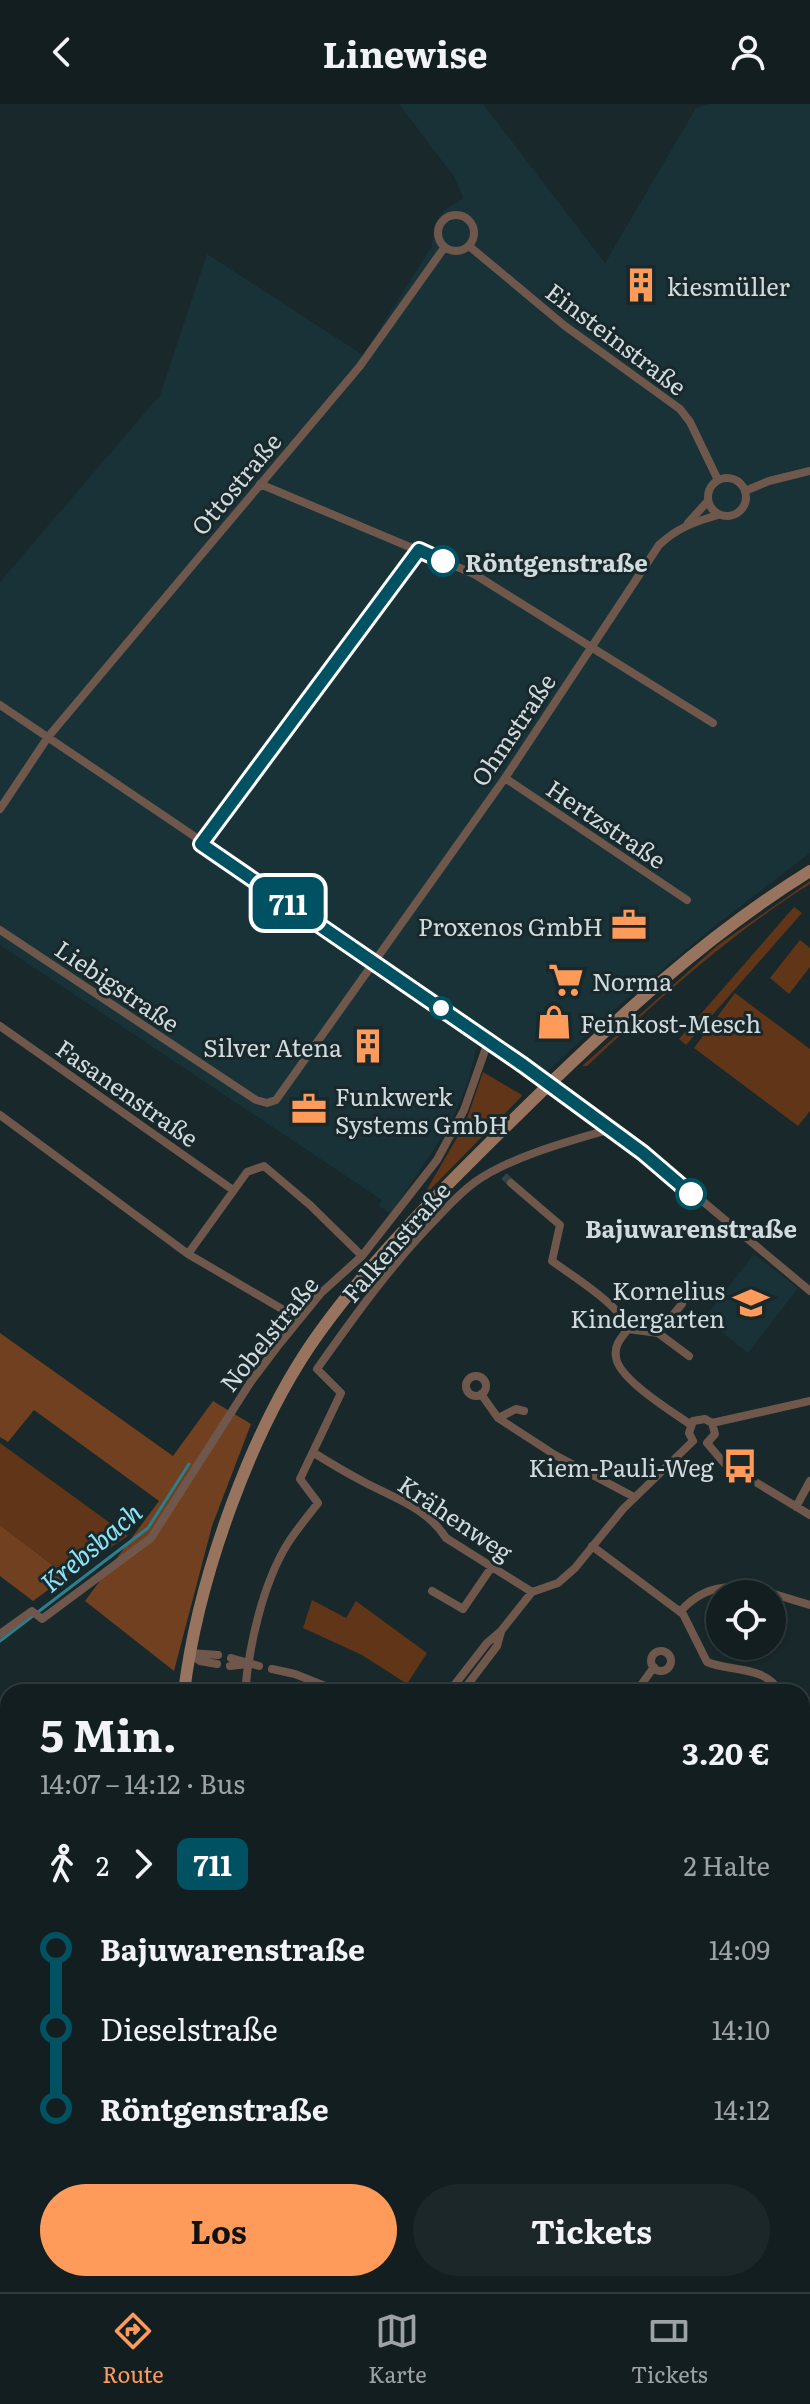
<!DOCTYPE html>
<html lang="de">
<meta charset="utf-8">
<style>
body{margin:0;font-family:Literata,serif;background:#1b2729;color:#f1f3f6;height:100vh;display:flex;flex-direction:column;font-size:30px;white-space:nowrap}
*{box-sizing:border-box;margin:0}
p{font-size:26px;color:#9ca2a5}
.icon{flex:none;width:44px;height:44px;fill:none;stroke:currentColor;stroke-width:2;stroke-linecap:round;stroke-linejoin:round}
.map{position:relative;flex:1;overflow:hidden}
.side{position:absolute;left:0px;top:1580px;width:810px;height:608px;display:flex;flex-direction:column;background:#121e20;border-radius:24px 24px 0 0;box-shadow:0 2px 6px #0004,0 0 0 2px #313c3e}
.side>*{flex:none}
.badge{padding:0 16px;border-radius:12px;font-size:28px;line-height:52px}
.controls{position:absolute;left:706px;top:1476px;display:grid;gap:16px}
.controls a{display:grid;place-items:center;width:80px;height:80px;border-radius:50%;background:#121e20;box-shadow:0 2px 6px #0004,0 0 0 2px #313c3e;font-size:40px}
.map>.badge{position:absolute;translate:-50% -50%;box-shadow:0 0 0 4px #fff}
.legs{display:flex;align-items:center;gap:12px;height:88px;padding:0 40px;font-size:26px}
.legs p{margin-inline-start:auto}
.headline{display:flex;align-items:center;justify-content:space-between;height:136px;padding:0 40px}
h1{font-size:44px;font-weight:700;line-height:60px}
.button{display:flex;gap:16px;margin-top:auto;padding:16px 40px}
.button a{flex:1;height:92px;border-radius:48px;background:#ff9b5a;color:#111;font-size:32px;font-weight:700;line-height:92px;text-align:center}
.button a+a{background:#1b2729;color:#f1f3f6}
ul{padding:0 40px;list-style:none}
li{display:flex;align-items:center;gap:28px;height:80px;font-size:30px}
li i{display:grid;place-items:center;width:12px;height:100%;margin:0 10px;background:currentColor}
li i::after{content:'';width:20px;height:20px;margin:-10px;border:6px solid;border-radius:50%;background:#121e20}
li p{margin-inline-start:auto}
li:first-child i{background:linear-gradient(#0000 50%,currentColor 0)}
li:last-child i{background:linear-gradient(currentColor 50%,#0000 0)}
header{display:flex;justify-content:space-between;align-items:center;height:104px;padding:0 40px;background:#121e20;font-size:36px;font-weight:700}
.dock{display:flex;justify-content:space-around;align-items:center;height:112px;border-top:2px solid #313c3e;background:#121e20;font-size:22px;color:#9ca2a5}
.dock a{display:grid;justify-items:center;gap:4px}
.dock .selected{color:#ff9b5a}
.map>svg:first-child{display:block}
.built{fill:#193238}
.green{fill:#603518}
.forest{fill:#704020}
.lines{fill:none;stroke-linecap:round;stroke-linejoin:round}
.stream{stroke:#2c7f8f;stroke-width:3}
.minor-tunnel{stroke:#344346;stroke-width:8;stroke-dasharray:8 4;stroke-linecap:butt}
.minor{stroke:#6f584b;stroke-width:8}
.secondary{stroke:#98745f;stroke-width:12}
.line-1-casing{stroke:#fff;stroke-width:18}
.line-1{stroke:#005262;stroke-width:12}
.stop-1-dot{fill:#fff;stroke:#005262;stroke-width:4}
.labels{text-anchor:middle;dominant-baseline:central;stroke-width:6;stroke-linejoin:round;paint-order:stroke}
.poi-label{font-size:24px;fill:#d1dbde;stroke:#18282b;text-anchor:start}
.street-label{font-size:24px;fill:#d1dbde;stroke:#18282b}
.stop-label{font-size:24px;font-weight:bold;fill:#d1dbde;stroke:#18282b;text-anchor:start}
.water-label{font-size:26px;font-style:italic;fill:#8ce5f8;stroke:#18282b}
</style>
<header><svg class="icon" aria-label="back" viewBox="0 0 24 24"><path d="M15 5l-7 7 7 7"/></svg>Linewise<svg class="icon" aria-label="person" viewBox="0 0 24 24"><circle cx="12" cy="8" r="4"/><path d="M4 21q1-7 8-7t8 7"/></svg></header>
<div class="map">
<svg width="810" height="2188" viewBox="0 0 810 2188">
<rect width="100%" height="100%" fill="#18282b"/>
<path class="built" d="M399 0H483L605 159 696 4 709 0H810V749L711 825 603 915 547 968 485 928 476 945 468 979 450 1020 391 1110 379 1102 382 1096 0 841V478L160 291 207 150 363 251 432 142 434 121 444 107 463 94 455 74Z
M754 1150 798 1184 748 1249 704 1214Z"/>
<path class="green" d="M810 777V780C727 832 658 896 587 962H582L718 841Z
M794 803 802 809 686 941 679 935Z
M800 836 810 844V863L789 890 770 874Z
M735 889 810 945V1007L798 1022 694 944Z
M483 968 522 991 521 993 422 1094 465 1020Z
M0 1339 128 1432 67 1472 0 1421Z
M312 1496 346 1514 356 1497 427 1549 407 1580 362 1551 303 1524Z"/>
<path class="forest" d="M0 1229 173 1352 213 1297 251 1320 212 1422 174 1567 85 1497 159 1397 34 1306 8 1338 0 1333Z
M0 1421 67 1472 33 1497 0 1472Z
M0 1744 8 1749V1840L0 1835Z"/>
<g class="lines">
<path class="stream" d="M0 1537 148 1424 189 1360"/>
<path class="minor-tunnel" d="M504 1072 511 1079"/>
<path class="minor" d="M438 129a18 18 0 1 1 36 0a18 18 0 1 1-36 0Z
M469 142 565 222 680 305 690 318 718 376
M708 393a19 19 0 1 1 38 0a19 19 0 1 1-38 0Z
M260 380 474 470 713 619
M745 387 769 377 810 367
M688 419 708 397
M0 601 188 728 611 1025 657 1059 810 1187
M505 674 687 796
M0 705 48 633 360 262 444 144
M201 740 419 446
M0 826 256 996 267 999 276 996 505 674 659 441C677 424 694 418 718 411
M0 922 233 1086
M0 1011 188 1150 299 1215
M511 1079 560 1121 552 1157C571 1171 623 1203 628 1225 621 1234 614 1241 616 1253 618 1275 673 1308 691 1321
M188 1150 247 1068 264 1062 310 1101 362 1152
M628 1225 658 1229 689 1252
M658 1229 682 1200
M466 1282a10 10 0 1 1 20 0a10 10 0 1 1-20 0Z
M481 1290 498 1314 555 1351 634 1393
M498 1314 516 1305 524 1307
M712 1319 810 1297
M693 1337 689 1329 693 1317 705 1315 712 1319
M707 1339 724 1359 810 1411
M707 1339 715 1330 712 1319
M314 1349C330 1359 347 1369 364 1378 394 1394 427 1404 446 1434L532 1488
M796 1403 810 1377
M592 1442 683 1510 707 1558C730 1568 765 1561 780 1588
M432 1487 463 1505 491 1464
M680 1508C717 1465 764 1488 810 1501
M0 1530 32 1507 42 1515 151 1434 250 1279 277 1243 321 1189 362 1152 437 1056 464 1006 488 938
M651 1557a10 10 0 1 1 20 0a10 10 0 1 1-20 0Z
M190 1549 218 1551
M190 1550 200 1557 217 1560
M231 1554 259 1562
M230 1562 247 1560
M272 1565 295 1570 340 1588
M245 1588C249 1541 263 1479 288 1439 297 1425 308 1412 318 1399L300 1375 341 1289 317 1265C354 1213 390 1162 435 1116 447 1103 460 1089 475 1078 510 1053 569 1037 611 1025
M449 1588 487 1539 501 1527 532 1488 558 1479 575 1464 623 1405 693 1337
M462 1588 497 1542 501 1528
M636 1588 654 1563
M802 1830 810 1835
M802 2027 810 2033
M0 2083 8 2070
M802 2116 810 2098
M802 2137 810 2142
M537 2180 548 2188
M581 2188 590 2180
M772 2188 775 2180"/>
<path class="secondary" d="M184 1588C198 1474 252 1322 319 1229 380 1144 457 1071 531 998 618 913 707 831 810 767
M166 2188 168 2180"/>
</g>
<g class="lines">
<g class="line-1-casing">
<path id="line-1" d="M443 457 419 446 201 740 523 961 643 1049 691 1090"/>
</g>
<use href="#line-1" class="line-1"/>
</g>
<defs>
<g id="building-bare" transform="scale(2.76)"><path d="M-4-6H4V6H1V3H-1V6H-4ZM-2.5-4.3h1.7v1.8h-1.7ZM.8-4.3h1.7v1.8H.8ZM-2.5-1h1.7V.8h-1.7ZM.8-1h1.7V.8H.8Z" fill="#ff9b5a" stroke="#18282b" stroke-width="2.5" paint-order="stroke"/></g>
<g id="office-bare" transform="scale(2.76)"><path d="M-6-3h4V-5.5h4V-3h4V5H-6ZM-1-4.5V-3h2v-1.5ZM-6 0V1H6V0Z" fill="#ff9b5a" stroke="#18282b" stroke-width="2.5" paint-order="stroke"/></g>
<g id="supermarket-bare" transform="scale(2.76)"><path d="M-6-5.5h2.5l.6 2H6L4.5 2H-2.5L-4.4-4H-6ZM-1.5 3.2a1.3 1.3 0 1 0 .1 0ZM3 3.2a1.3 1.3 0 1 0 .1 0Z" fill="#ff9b5a" stroke="#18282b" stroke-width="2.5" paint-order="stroke"/></g>
<g id="shop-bare" transform="scale(2.76)"><path d="M-5-2.5h2.3a2.7 3.5 0 0 1 5.4 0H5L5.5 6h-11ZM-1.5-2.5h3a1.5 2.3 0 0 0-3 0Z" fill="#ff9b5a" stroke="#18282b" stroke-width="2.5" paint-order="stroke"/></g>
<g id="school-bare" transform="scale(2.76)"><path d="M0-5L7-2L0 1L-7-2ZM-4 1L0 2.5L4 1V4Q0 6-4 4Z" fill="#ff9b5a" stroke="#18282b" stroke-width="2.5" paint-order="stroke"/></g>
<g id="bus-bare" transform="scale(2.76)"><path d="M-5-6H5V4H4V6H2V4H-2V6H-4V4H-5ZM-3.5-4V0h7V-4ZM-3.5 1.2v1.5H-2V1.2ZM2 1.2v1.5H3.5V1.2Z" fill="#ff9b5a" stroke="#18282b" stroke-width="2.5" paint-order="stroke"/></g>
</defs>
<g fill-rule="evenodd">
<use href="#building-bare" x="641" y="181"/>
<use href="#office-bare" x="629" y="821"/>
<use href="#supermarket-bare" x="566" y="876"/>
<use href="#shop-bare" x="554" y="918"/>
<use href="#building-bare" x="368" y="942"/>
<use href="#office-bare" x="309" y="1005"/>
<use href="#school-bare" x="751" y="1199"/>
<use href="#bus-bare" x="740" y="1362"/>
</g>
<g class="stop-1-dot">
<circle cx="443" cy="457" r="14"/>
<circle cx="441" cy="904" r="10"/>
<circle cx="691" cy="1090" r="14"/>
</g>
<g class="labels">
<g class="poi-label">
<text x="667" y="181">kiesmüller</text>
<text x="603" y="821" text-anchor="end">Proxenos GmbH</text>
<text x="592" y="876">Norma</text>
<text x="580" y="918">Feinkost-Mesch</text>
<text x="342" y="942" text-anchor="end">Silver Atena</text>
<text x="335" y="991">Funkwerk<tspan x="335" dy="28">Systems GmbH</tspan></text>
<text x="725" y="1185" text-anchor="end">Kornelius<tspan x="725" dy="28">Kindergarten</tspan></text>
<text x="714" y="1362" text-anchor="end">Kiem-Pauli-Weg</text>
</g>
<g class="street-label">
<text transform="translate(617 234) rotate(37)">Einsteinstraße</text>
<text transform="translate(235 379) rotate(-50)">Ottostraße</text>
<text transform="translate(512 625) rotate(-56)">Ohmstraße</text>
<text transform="translate(607 719) rotate(34)">Hertzstraße</text>
<text transform="translate(118 881) rotate(34)">Liebigstraße</text>
<text transform="translate(128 988) rotate(35)">Fasanenstraße</text>
<text transform="translate(395 1137) rotate(-49)">Falkenstraße</text>
<text transform="translate(268 1229) rotate(-51)">Nobelstraße</text>
<text transform="translate(456 1413) rotate(34)">Krähenweg</text>
</g>
<g class="stop-label">
<text x="465" y="457">Röntgenstraße</text>
<text x="691" y="1123" text-anchor="middle">Bajuwarenstraße</text>
</g>
<g class="water-label">
<text transform="translate(90 1442) rotate(-40)">Krebsbach</text>
</g>
</g>
</svg>
<div class="controls">
<a><svg class="icon" aria-label="locate" viewBox="0 0 24 24"><circle cx="12" cy="12" r="6"/><path d="M12 2v4M12 18v4M2 12h4M18 12h4"/></svg></a>
</div>
<b class="badge" style="left:288px;top:799px;background:#005262;color:#fff">711</b>
<section class="side">
<div class="headline"><div><h1>5 Min.</h1><p>14:07 – 14:12 · Bus</p></div><b>3.20 €</b></div>
<div class="legs"><svg class="icon" aria-label="walk" viewBox="0 0 24 24"><circle cx="13" cy="4" r="2"/><path d="M13 8l-2 6 4 7M11 14l-3 7M7 12l3-4h3l4 4"/></svg>2<svg class="icon" aria-label="forward" viewBox="0 0 24 24"><path d="M9 5l7 7-7 7"/></svg><b class="badge" style="background:#005262;color:#fff">711</b><p>2 Halte</p></div>
<ul>
<li><i style="color:#005262"></i><b>Bajuwarenstraße</b><p>14:09</p></li>
<li><i style="color:#005262"></i><span>Dieselstraße</span><p>14:10</p></li>
<li><i style="color:#005262"></i><b>Röntgenstraße</b><p>14:12</p></li>
</ul>
<div class="button"><a>Los</a><a>Tickets</a></div>
</section>
</div>
<nav class="dock">
<a class="selected"><svg class="icon" aria-label="directions" viewBox="0 0 24 24"><path d="M12 3l9 9-9 9-9-9zM9 14v-3h6M13 9l2 2-2 2"/></svg>Route</a>
<a><svg class="icon" aria-label="map" viewBox="0 0 24 24"><path d="M3 6l6-2 6 2 6-2v14l-6 2-6-2-6 2zM9 4v14M15 6v14"/></svg>Karte</a>
<a><svg class="icon" aria-label="tickets" viewBox="0 0 24 24"><path d="M3 7h18v10H3zM15 7v10"/></svg>Tickets</a>
</nav>
